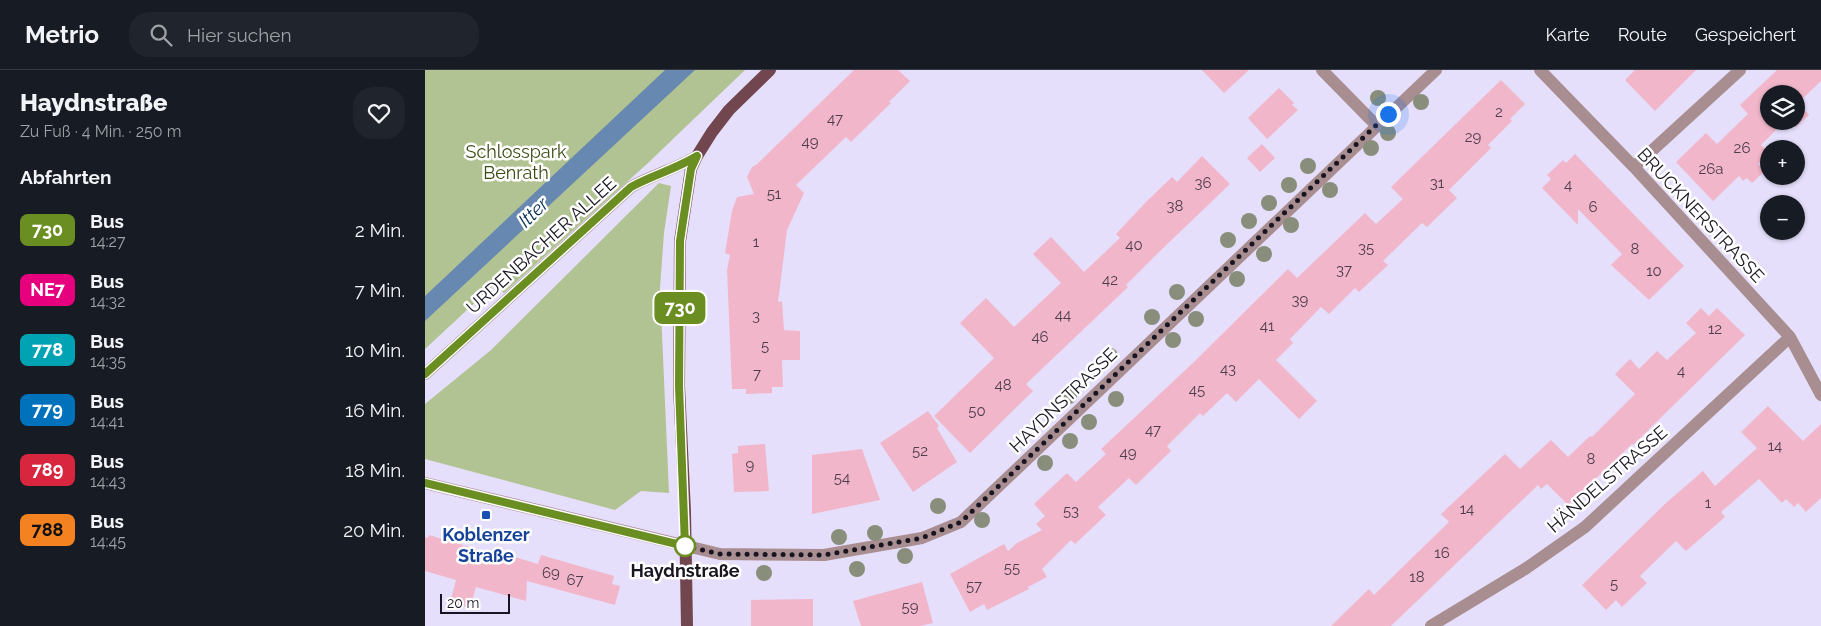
<!DOCTYPE html>
<html lang="de">
<meta charset="utf-8">
<style>
body{margin:0;font-family:Raleway,sans-serif;background:#20242c;color:#f1f3f6;height:100vh;display:flex;flex-direction:column;font-size:19px;white-space:nowrap}
*{box-sizing:border-box;margin:0}
p{font-size:16px;color:#9ea1a6}
.icon{flex:none;width:28px;height:28px;fill:none;stroke:currentColor;stroke-width:2;stroke-linecap:round;stroke-linejoin:round}
.map{position:relative;flex:1;overflow:hidden}
.panel{display:flex;flex-direction:column;background:#171b24;width:425px}
.panel>*{flex:none}
.badge{padding:0 10px;border-radius:8px;font-size:18px;line-height:32px}
.tools{position:absolute;left:1335px;top:15px;display:grid;gap:10px}
.tools a{display:grid;place-items:center;width:45px;height:45px;border-radius:50%;background:#171b24;box-shadow:0 1px 4px #0004;font-size:25px}
.scale{position:absolute;left:15px;bottom:12px;width:70px;box-sizing:border-box;padding-left:5px;border:2px solid #181521;border-top:0;font-size:14px;line-height:18px;white-space:nowrap;color:#181521;-webkit-text-stroke:4px #fff;paint-order:stroke}
.you{position:absolute;width:25px;height:25px;margin:-12px;border:4px solid #fff;border-radius:50%;background:#1a73e8;box-shadow:0 0 0 8px #1a73e833}
.map>.badge{position:absolute;translate:-50% -50%;box-shadow:0 0 0 2px #fff}
h2{padding:0 20px;font-size:19px;line-height:45px}
.round{display:grid;place-items:center;flex:none;width:52px;height:52px;border-radius:20px;background:#20242c}
.head{display:flex;align-items:center;justify-content:space-between;height:85px;padding:0 20px}
h1{font-size:24px;font-weight:800;line-height:38px}
ul{padding:0;list-style:none}
li{display:flex;align-items:center;gap:15px;height:60px;padding:0 20px}
li div{flex:1}
li b{display:block;font-size:19px}
li em{font-style:normal}
li .badge{min-width:55px;font-weight:700;text-align:center}
header{display:flex;align-items:center;gap:30px;box-sizing:border-box;height:70px;padding:0 25px;background:#171b24;border-bottom:1px solid #363941}
header strong{font-size:24px}
nav{display:flex;gap:28px;margin-inline-start:auto;font-size:18px}
.search{width:350px;height:45px;background:#20242c;display:flex;align-items:center;gap:12px;box-sizing:border-box;padding:0 18px;border-radius:20px;color:#9ea1a6;font-size:19px}
main{display:flex;flex:1;min-height:0}
.map>svg:first-child{display:block}
.green{fill:#b2c393}
.water{fill:#6788b0}
.building{fill:#f1b6ca}
.lines{fill:none;stroke-linecap:round;stroke-linejoin:round}
.minor{stroke:#a88d91;stroke-width:12}
.major{stroke:#72464e;stroke-width:12}
.tree{fill:#888e7b}
.line-casing{stroke:#fff;stroke-width:11}
.line{stroke:#6b8e23;stroke-width:8}
.walk{stroke:#181521;stroke-width:5;stroke-dasharray:0 9}
.transit-dot{fill:#1a4fb4;stroke:#fff;stroke-width:2}
.stop-dot{fill:#fff;stroke:#6b8e23;stroke-width:2.5}
.labels{text-anchor:middle;dominant-baseline:central;stroke-width:5;stroke-linejoin:round;paint-order:stroke}
.number-label{font-size:15px;fill:#4e3d4b}
.park-label{font-size:18px;fill:#3b4b13;stroke:#fff}
.street-label{font-size:18px;fill:#181521;stroke:#fff}
.transit-label{font-size:18px;font-weight:bold;fill:#164399;stroke:#fff}
.stop-label{font-size:18px;font-weight:bold;fill:#181521;stroke:#fff}
.water-label{font-size:19px;font-style:italic;fill:#092e55;stroke:#fff}
</style>
<header>
<strong>Metrio</strong>
<div class="search"><svg class="icon" aria-label="search" viewBox="0 0 24 24"><circle cx="10" cy="10" r="6"/><path d="M15 15l6 6"/></svg>Hier suchen</div>
<nav><a>Karte</a><a>Route</a><a>Gespeichert</a></nav>
</header>
<main>
<section class="panel">
<div class="head"><div><h1>Haydnstraße</h1><p>Zu Fuß · 4 Min. · 250 m</p></div><a class="round"><svg class="icon" aria-label="heart" viewBox="0 0 24 24"><path d="M12 20l-8-8c-3-5 5-10 8-4 3-6 11-1 8 4z"/></svg></a></div>
<h2>Abfahrten</h2>
<ul>
<li><span class="badge" style="background:#6b8e23;color:#fff">730</span><div><b>Bus</b><p>14:27</p></div><em>2 Min.</em></li>
<li><span class="badge" style="background:#e6007e;color:#fff">NE7</span><div><b>Bus</b><p>14:32</p></div><em>7 Min.</em></li>
<li><span class="badge" style="background:#00a3b4;color:#fff">778</span><div><b>Bus</b><p>14:35</p></div><em>10 Min.</em></li>
<li><span class="badge" style="background:#0072bc;color:#fff">779</span><div><b>Bus</b><p>14:41</p></div><em>16 Min.</em></li>
<li><span class="badge" style="background:#d7263d;color:#fff">789</span><div><b>Bus</b><p>14:43</p></div><em>18 Min.</em></li>
<li><span class="badge" style="background:#f58220;color:#111">788</span><div><b>Bus</b><p>14:45</p></div><em>20 Min.</em></li>
</ul>
</section>
<div class="map">
<svg width="1396" height="556" viewBox="0 0 1396 556">
<rect width="100%" height="100%" fill="#e6dffb"/>
<path class="green" d="M0 0H320L223 93 79 223 70 214 0 279Z
M234 113 246 116 239 163 235 218 244 423 216 421 190 440 0 389V334L66 280Z"/>
<path class="water" d="M240 0H270L0 251V226Z"/>
<path class="building" d="M429 0H473L485 11 464 32 466 33 426 72 421 67 371 115 379 123 362 160 353 232 357 231 359 260 375 261V290H357L358 317H347V323L321 324V319H307L302 200 305 185 300 183 307 141 312 127 329 124 322 107 327 97 331 95Z
M777 0H824L799 23Z
M1210 0H1271L1230 41 1200 10Z
M1352 0H1396V11L1373 33 1384 45 1371 57 1365 51H1371V24H1344V51H1360L1336 75 1344 83 1333 94 1340 101 1327 113 1322 108 1318 111 1314 106 1288 131 1251 92 1281 63 1292 74 1323 44 1315 35Z
M1076 10 1100 34 1085 49 1087 51 1063 75 1066 78 1024 120 1032 128 1002 157 997 153 958 191 963 195 934 222 930 218 904 244 896 237 865 269 868 273 851 290 892 331 874 349 834 309 811 332 802 323 778 346 775 343 742 376 746 381 711 415 704 408 673 437 681 445 650 474 646 470 617 499 622 507 603 517 604 519 562 540 559 534 545 542 525 504 579 474 583 481 592 473 617 460 611 454 620 446 609 434 642 403 651 412 681 384 676 379 770 291 863 199 872 208 940 143 951 154 978 129 966 117Z
M854 18 869 33 867 35 873 40 842 69 823 48Z
M837 74 850 88 835 102 822 88Z
M1150 84 1259 196 1224 230 1186 195 1197 184 1153 139V155L1117 118 1126 109 1122 105 1138 90 1141 93Z
M777 86 805 114 733 183 701 215 703 217 601 314 608 321 545 383 509 346 569 288 535 253 561 228 589 257 636 213 608 184 626 167 659 202 695 168 691 164 721 132 747 107 752 112Z
M1276 238 1284 246 1292 238 1320 265 1208 375 1207 374 1143 435 1122 414 1116 419 1113 415 966 556H906L944 519 949 525 992 483 1024 452 1016 444 1080 384 1095 399 1126 370 1143 387 1165 366 1167 367 1210 324 1190 304 1205 289 1214 299 1232 281 1242 290 1271 263 1261 253Z
M1343 336 1378 371 1396 354V428L1381 442 1373 433 1369 437 1361 429 1357 433 1334 409 1296 442 1300 447 1261 481 1251 471 1215 506 1222 513 1197 537 1191 530 1181 540 1157 515 1241 433 1278 401 1290 416 1332 378 1316 362Z
M503 341 514 356 512 358 532 392 488 422 455 373Z
M340 374 344 421 309 422 307 384 313 383V376Z
M437 379 455 430 387 444V385Z
M4 465 82 488 83 485 113 494 116 485 189 506 187 514 195 516 190 535 102 511 101 531 51 517 45 538 25 533 31 510 0 501V467L3 468Z
M497 512 508 553 495 556H436L428 531Z
M388 529V556H326V530Z"/>
<g class="lines">
<path class="minor" d="M897 0 951 55
M1115 0 1209 97 1365 267 1396 325
M1209 97 1315 0
M0 304 206 117C227 105 251 99 272 86
M0 413 295 484 399 485 497 468 536 452 1011 0
M1006 556 1100 499 1160 457 1365 267"/>
<path class="major" d="M262 556 260 442 254 316 255 171 266 99 272 86 287 62 304 40 345 0"/>
</g>
<g class="tree">
<circle cx="953" cy="28" r="8"/>
<circle cx="996" cy="32" r="8"/>
<circle cx="963" cy="63" r="8"/>
<circle cx="946" cy="78" r="8"/>
<circle cx="883" cy="96" r="8"/>
<circle cx="864" cy="115" r="8"/>
<circle cx="905" cy="120" r="8"/>
<circle cx="844" cy="133" r="8"/>
<circle cx="824" cy="151" r="8"/>
<circle cx="866" cy="155" r="8"/>
<circle cx="803" cy="170" r="8"/>
<circle cx="839" cy="184" r="8"/>
<circle cx="812" cy="209" r="8"/>
<circle cx="752" cy="222" r="8"/>
<circle cx="727" cy="247" r="8"/>
<circle cx="771" cy="249" r="8"/>
<circle cx="748" cy="270" r="8"/>
<circle cx="685" cy="286" r="8"/>
<circle cx="644" cy="326" r="8"/>
<circle cx="691" cy="329" r="8"/>
<circle cx="664" cy="352" r="8"/>
<circle cx="645" cy="371" r="8"/>
<circle cx="620" cy="393" r="8"/>
<circle cx="513" cy="436" r="8"/>
<circle cx="557" cy="450" r="8"/>
<circle cx="450" cy="463" r="8"/>
<circle cx="414" cy="467" r="8"/>
<circle cx="480" cy="486" r="8"/>
<circle cx="432" cy="499" r="8"/>
<circle cx="339" cy="503" r="8"/>
</g>
<g class="lines">
<g class="line-casing">
<path id="line" d="M0 304 206 117C228 105 251 99 272 86L266 99 255 171 254 316 260 476 0 413"/>
</g>
<use href="#line" class="line"/>
<path class="walk" d="M260 476 295 484 399 485 497 468 536 452 963 44"/>
</g>
<rect class="transit-dot" x="56" y="440" width="10" height="10" rx="2.5"/>
<circle class="stop-dot" cx="260" cy="476" r="10"/>
<g class="labels">
<g class="number-label">
<text x="1074" y="42">2</text>
<text x="410" y="49">47</text>
<text x="1048" y="67">29</text>
<text x="385" y="72">49</text>
<text x="1317" y="78">26</text>
<text x="1286" y="99">26a</text>
<text x="778" y="113">36</text>
<text x="1012" y="113">31</text>
<text x="1143" y="115">4</text>
<text x="349" y="124">51</text>
<text x="750" y="136">38</text>
<text x="1168" y="137">6</text>
<text x="331" y="172">1</text>
<text x="709" y="175">40</text>
<text x="941" y="178">35</text>
<text x="1210" y="179">8</text>
<text x="919" y="200">37</text>
<text x="1229" y="201">10</text>
<text x="685" y="210">42</text>
<text x="875" y="230">39</text>
<text x="638" y="245">44</text>
<text x="331" y="246">3</text>
<text x="842" y="256">41</text>
<text x="1290" y="259">12</text>
<text x="615" y="267">46</text>
<text x="340" y="276">5</text>
<text x="803" y="299">43</text>
<text x="1256" y="301">4</text>
<text x="332" y="304">7</text>
<text x="578" y="315">48</text>
<text x="772" y="320">45</text>
<text x="552" y="341">50</text>
<text x="728" y="360">47</text>
<text x="1350" y="376">14</text>
<text x="495" y="381">52</text>
<text x="703" y="383">49</text>
<text x="1166" y="389">8</text>
<text x="325" y="395">9</text>
<text x="417" y="408">54</text>
<text x="1283" y="433">1</text>
<text x="1042" y="439">14</text>
<text x="646" y="441">53</text>
<text x="1017" y="483">16</text>
<text x="587" y="498">55</text>
<text x="126" y="503">69</text>
<text x="992" y="507">18</text>
<text x="150" y="510">67</text>
<text x="1189" y="514">5</text>
<text x="549" y="516">57</text>
<text x="485" y="537">59</text>
</g>
<g class="park-label">
<text x="91" y="81">Schlosspark<tspan x="91" dy="21">Benrath</tspan></text>
</g>
<g class="street-label">
<text transform="translate(1276 145) rotate(47)">BRUCKNERSTRASSE</text>
<text transform="translate(116 175) rotate(-42)">URDENBACHER ALLEE</text>
<text transform="translate(638 330) rotate(-44)">HAYDNSTRASSE</text>
<text transform="translate(1182 409) rotate(-41)">HÄNDELSTRASSE</text>
</g>
<g class="transit-label">
<text x="61" y="464">Koblenzer<tspan x="61" dy="21">Straße</tspan></text>
</g>
<g class="stop-label">
<text x="260" y="500">Haydnstraße</text>
</g>
<g class="water-label">
<text transform="translate(108 142) rotate(-44)">Itter</text>
</g>
</g>
</svg>
<div class="tools">
<a><svg class="icon" aria-label="layers" viewBox="0 0 24 24"><path d="M12 4l9 5-9 5-9-5zM3 14l9 5 9-5"/></svg></a>
<a>+</a>
<a>−</a>
</div>
<div class="scale">20 m</div>
<div class="you" style="left:963px;top:44px"></div>
<b class="badge" style="left:255px;top:238px;background:#6b8e23;color:#fff">730</b>
</div>
</main>
